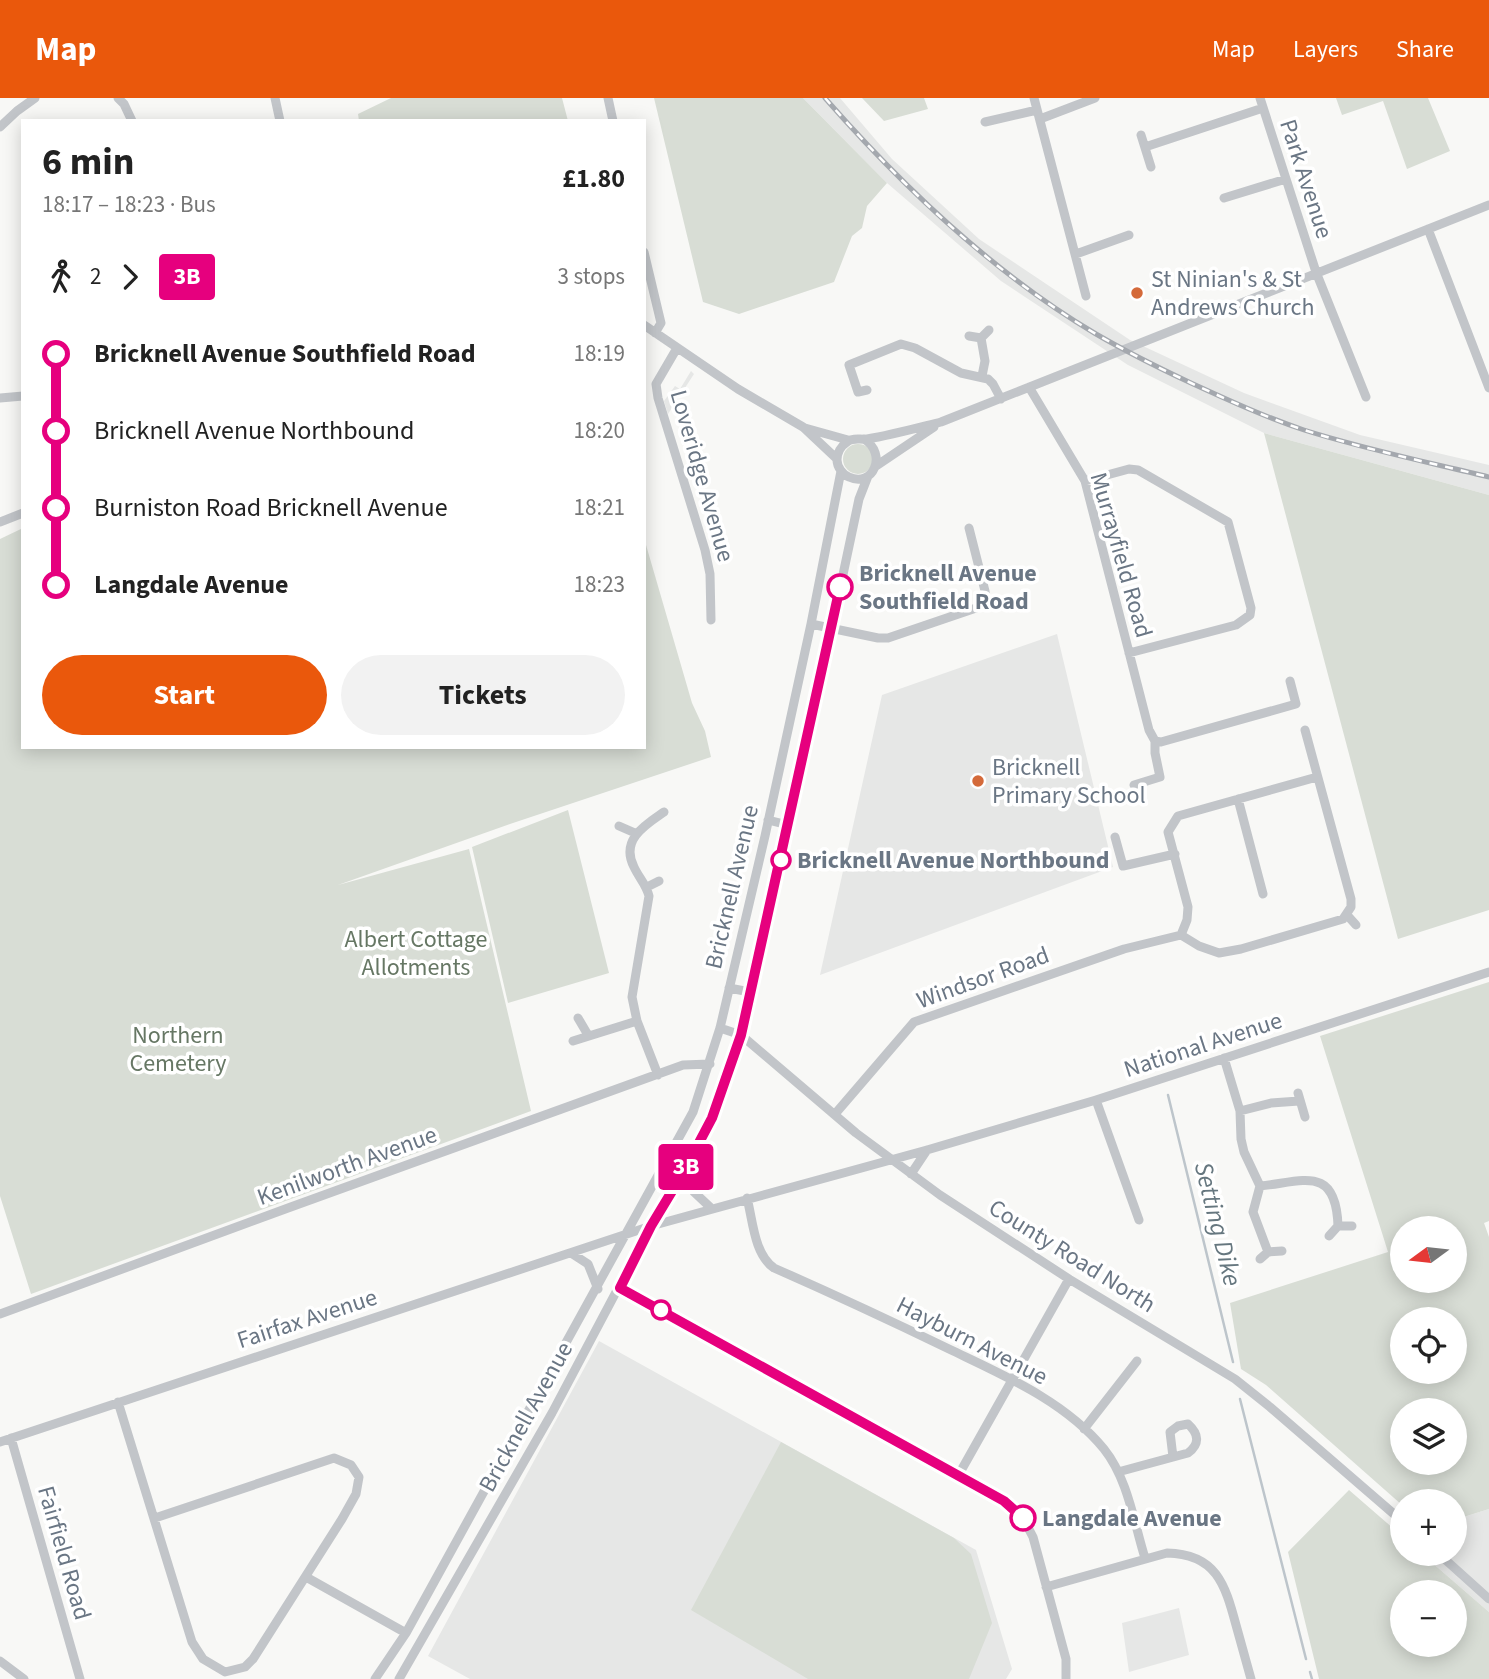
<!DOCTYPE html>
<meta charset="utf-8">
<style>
body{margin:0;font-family:"Source Sans 3",sans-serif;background:#f2f2f2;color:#222;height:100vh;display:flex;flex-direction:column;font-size:26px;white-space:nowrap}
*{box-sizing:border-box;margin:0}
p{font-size:23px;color:#767676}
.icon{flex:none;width:38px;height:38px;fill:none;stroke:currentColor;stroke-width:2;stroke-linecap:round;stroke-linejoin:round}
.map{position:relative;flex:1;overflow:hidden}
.panel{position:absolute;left:21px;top:21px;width:625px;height:630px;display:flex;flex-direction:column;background:#fff;border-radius:0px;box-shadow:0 4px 18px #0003}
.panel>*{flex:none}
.badge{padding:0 14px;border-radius:5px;font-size:24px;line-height:46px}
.needle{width:46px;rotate:255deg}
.fabs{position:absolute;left:1390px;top:1118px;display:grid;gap:14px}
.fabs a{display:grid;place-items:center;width:77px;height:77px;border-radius:50%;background:#fff;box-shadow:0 4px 18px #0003;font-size:35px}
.map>.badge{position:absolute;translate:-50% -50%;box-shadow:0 0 0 4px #fff}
.legs{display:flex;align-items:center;gap:10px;height:77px;padding:0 21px;font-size:23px}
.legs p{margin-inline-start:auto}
.head{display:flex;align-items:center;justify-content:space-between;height:119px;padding:0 21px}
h1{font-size:38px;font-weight:700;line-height:52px}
.cta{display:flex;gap:14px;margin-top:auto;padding:14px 21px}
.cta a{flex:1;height:80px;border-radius:42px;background:#ea580c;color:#fff;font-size:28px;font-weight:700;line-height:80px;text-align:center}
.cta a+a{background:#f2f2f2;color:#222}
ul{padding:0 21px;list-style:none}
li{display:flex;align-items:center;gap:24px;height:77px;font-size:26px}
li i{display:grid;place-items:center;width:10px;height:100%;margin:0 9px;background:currentColor}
li i::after{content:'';width:18px;height:18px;margin:-9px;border:5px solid;border-radius:50%;background:#fff}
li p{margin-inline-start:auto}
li:first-child i{background:linear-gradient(#0000 50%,currentColor 0)}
li:last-child i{background:linear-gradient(currentColor 50%,#0000 0)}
header{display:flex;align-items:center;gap:42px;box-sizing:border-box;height:98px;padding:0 35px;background:#ea580c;color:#fff}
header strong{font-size:33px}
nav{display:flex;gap:38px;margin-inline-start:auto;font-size:24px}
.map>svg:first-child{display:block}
.built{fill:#e6e7e6}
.green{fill:#d8ddd5;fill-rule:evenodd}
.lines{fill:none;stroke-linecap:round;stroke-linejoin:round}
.stream{stroke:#bdc5cb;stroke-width:2.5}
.minor{stroke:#c2c5c9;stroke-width:9}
.rail-casing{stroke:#a4a8ae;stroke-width:5}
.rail{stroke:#fff;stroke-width:2.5;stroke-dasharray:8;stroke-linecap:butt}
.line-1-casing{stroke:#fff;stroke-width:16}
.line-1{stroke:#e6007e;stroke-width:10}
.poi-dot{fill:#d46a3a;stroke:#fff;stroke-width:2.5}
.stop-1-dot{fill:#fff;stroke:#e6007e;stroke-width:3.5}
.labels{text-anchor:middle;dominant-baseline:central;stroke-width:7;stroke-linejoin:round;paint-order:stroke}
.street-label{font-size:24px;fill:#6a7684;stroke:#fff}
.poi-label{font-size:24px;fill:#6a7684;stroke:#fff;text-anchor:start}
.stop-label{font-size:24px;font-weight:bold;fill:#6a7684;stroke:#fff;text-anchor:start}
.park-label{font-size:24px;fill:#667764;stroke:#fff}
.water-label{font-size:26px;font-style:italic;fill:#66777f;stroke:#fff}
</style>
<header>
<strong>Map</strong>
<nav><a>Map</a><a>Layers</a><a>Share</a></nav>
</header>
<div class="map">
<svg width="1489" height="1581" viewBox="0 0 1489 1581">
<rect width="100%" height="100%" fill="#f8f8f6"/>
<path class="built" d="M803 0H840L892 61 979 141 1130 242 1244 295 1360 337 1489 367V397L1264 335 1128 267 1001 183 887 85Z
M691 273 694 276 668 316 664 303 675 288 680 291Z
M1057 536 1113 769 820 877 882 597Z
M599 1243 976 1452 1012 1571 1006 1581H470L428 1558Z
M1489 1411V1514L1422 1456H1454V1422Z
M1179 1510 1189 1557 1129 1574 1122 1525Z"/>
<path class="green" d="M391 0H562L568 23H359L358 16Z
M654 0H803L887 85 867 108 862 130 852 138 834 184 739 216 703 204Z
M862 0H924L928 11 884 23Z
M1336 0H1428L1450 53 1407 71 1383 3 1342 17Z
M1264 335 1489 397V812L1398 841Z
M843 361a15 15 0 1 1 30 0a15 15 0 1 1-30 0Z
M23 430V649H644V440L692 605 705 633 711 659 510 726 338 787 469 751 531 1013 31 1196 0 1098V441Z
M568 712 609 875 508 905 472 749Z
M1489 884V1123L1484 1125 1489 1139V1411L1454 1422V1404H1402V1407L1266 1287 1241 1271 1230 1205 1388 1154 1320 938ZM1402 1130H1454V1183H1402ZM1402 1222H1454V1274H1402ZM1402 1312H1454V1365H1402Z
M781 1344 954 1440 971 1456 992 1525 969 1581H808L691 1512Z
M1349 1392 1402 1438V1456H1422L1489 1514V1581H1319L1288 1454ZM1402 1494H1454V1547H1402Z"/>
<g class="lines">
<path class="stream" d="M1168 997 1233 1264
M1240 1301 1306 1561
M1310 1574 1312 1581"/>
<path class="minor" d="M118 0 124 6 132 23
M275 0 280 23
M608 0 613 23
M1034 0 1086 198
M1260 0 1316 174 1366 299
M1040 21 1095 0
M985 24 1037 12
M0 29 17 13 35 0
M1141 37 1151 69
M1145 49 1263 10
M1224 100 1286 81
M1428 131 1489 290
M644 154 661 225 655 235
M1076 156 1129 137
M644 227 738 291 803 329 837 361
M969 238 981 240 989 232
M981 240 985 263 982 278
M677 250 656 286 658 300 705 452 710 476 711 522
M1029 289 1085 383 1149 632 1155 643V655L1160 679 1134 687
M867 292 858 294 849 267 901 246 915 250 961 275 988 281 993 286 1001 301
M0 300 23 298
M805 330 848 342
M864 341C888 356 873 390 849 379 843 377 837 369 837 362 837 355 841 348 847 344 853 339 860 342 867 341 892 337 917 330 941 324L1489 107
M876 368 934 329
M1085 383 1129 371 1138 372 1228 424 1251 510 1250 517 1236 527 1129 555
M0 424 23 415
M811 526 878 540H888L982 508 986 502 985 493 969 430
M1155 643 1161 644 1296 606 1290 583
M1238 701 1263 796
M768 722 788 727
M619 728 635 735
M1115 739 1123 768 1175 756
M647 789 659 783
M1347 817 1356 827
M1181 837 1187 822 1188 809 1168 734 1178 718 1317 679
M729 890 750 894
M578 920 588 937
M720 930 741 937 856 1035 940 1097 1069 1181 1235 1281 1270 1309 1402 1423
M573 943 637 923
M1224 960 1240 1013 1241 1041 1244 1054 1260 1088 1253 1114 1268 1154
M658 977 637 923 632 899 649 798C646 786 639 780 634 769 620 742 645 727 664 714
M1298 995 1305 1019
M1096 1002 1139 1122
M1240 1013 1271 1005 1299 1003
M835 1016 914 924 1124 851 1181 837 1199 848 1219 855 1241 851 1343 821 1351 809V801L1305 632
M683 1075 694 1094 711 1110
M911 1076 927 1052
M1260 1088C1302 1084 1336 1066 1338 1128
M747 1100C753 1123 754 1156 774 1170 833 1196 891 1223 949 1251 1003 1277 1065 1303 1104 1351 1128 1381 1134 1425 1145 1460
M1329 1138 1338 1128H1352
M571 1155 588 1166 598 1191
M1260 1161 1268 1154 1282 1153
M620 1190 1014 1410 1023 1420 1033 1439 1066 1561V1581
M0 1216 288 1110 683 967 710 966
M118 1304 192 1544 203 1561 225 1574 245 1569 253 1561 342 1421 356 1396 359 1379 351 1367 334 1360 155 1420
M1084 1331 1137 1263
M11 1340 80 1581
M0 1344 651 1128 927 1052 1096 1002 1489 874
M1118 1374 1188 1355C1200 1346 1199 1336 1188 1326L1178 1328 1170 1334 1173 1359
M958 1378 1069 1181
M1439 1456 1489 1501
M306 1479 406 1535
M1046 1489 1167 1455C1216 1456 1225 1486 1236 1527 1241 1545 1246 1563 1251 1581
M0 1563 24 1581
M375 1581 406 1535 693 1014 720 930 765 738 811 526 841 373
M399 1581 552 1315 651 1128 683 1075 712 1020 741 937 808 642 859 401 868 378"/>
<g class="rail-casing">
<path id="rail" d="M825 0C904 90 993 175 1096 236 1127 254 1159 270 1191 285 1228 302 1265 319 1304 332 1364 351 1427 364 1489 379"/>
</g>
<use href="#rail" class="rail"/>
</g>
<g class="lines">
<g class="line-1-casing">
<path id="line-1" d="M840 489 741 937 712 1020 683 1075 651 1128 620 1190 1004 1403 1023 1420"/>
</g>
<use href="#line-1" class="line-1"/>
</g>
<g class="poi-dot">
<circle cx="1137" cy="195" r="7"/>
<circle cx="978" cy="683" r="7"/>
</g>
<g class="stop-1-dot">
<circle cx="840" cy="489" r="12"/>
<circle cx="781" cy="762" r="9"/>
<circle cx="661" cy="1212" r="9"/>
<circle cx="1023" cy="1420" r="12"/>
</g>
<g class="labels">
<g class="street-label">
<text transform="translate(1306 81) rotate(72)">Park Avenue</text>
<text transform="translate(702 378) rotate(74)">Loveridge Avenue</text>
<text transform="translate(1121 457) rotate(74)">Murrayfield Road</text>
<text transform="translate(732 789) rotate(-77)">Bricknell Avenue</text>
<text transform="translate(983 880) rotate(-20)">Windsor Road</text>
<text transform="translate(1203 947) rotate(-18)">National Avenue</text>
<text transform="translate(347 1068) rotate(-20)">Kenilworth Avenue</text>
<text transform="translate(1072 1158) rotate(32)">County Road North</text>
<text transform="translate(307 1221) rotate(-18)">Fairfax Avenue</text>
<text transform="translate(972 1243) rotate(27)">Hayburn Avenue</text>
<text transform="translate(526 1319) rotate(-61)">Bricknell Avenue</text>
<text transform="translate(64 1455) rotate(74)">Fairfield Road</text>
</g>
<g class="poi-label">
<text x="1151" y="181">St Ninian's &amp; St<tspan x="1151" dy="28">Andrews Church</tspan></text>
<text x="992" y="669">Bricknell<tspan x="992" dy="28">Primary School</tspan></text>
</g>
<g class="stop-label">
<text x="859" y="475">Bricknell Avenue<tspan x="859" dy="28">Southfield Road</tspan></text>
<text x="797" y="762">Bricknell Avenue Northbound</text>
<text x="1042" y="1420">Langdale Avenue</text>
</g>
<g class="park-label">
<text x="416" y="841">Albert Cottage<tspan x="416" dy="28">Allotments</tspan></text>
<text x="178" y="937">Northern<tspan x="178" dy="28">Cemetery</tspan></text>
</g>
<g class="water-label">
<text transform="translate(1218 1126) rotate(76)">Setting Dike</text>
</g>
</g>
</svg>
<div class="fabs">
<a><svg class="needle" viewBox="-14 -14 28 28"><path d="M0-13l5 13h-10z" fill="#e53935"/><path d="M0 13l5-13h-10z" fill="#767676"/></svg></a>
<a><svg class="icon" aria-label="locate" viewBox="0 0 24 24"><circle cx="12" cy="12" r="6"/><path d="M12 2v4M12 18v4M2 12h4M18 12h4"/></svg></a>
<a><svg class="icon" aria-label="layers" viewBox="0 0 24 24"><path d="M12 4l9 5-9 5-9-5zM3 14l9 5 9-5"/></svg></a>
<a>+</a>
<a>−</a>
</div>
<b class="badge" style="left:686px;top:1069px;background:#e6007e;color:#fff">3B</b>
<section class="panel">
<div class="head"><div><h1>6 min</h1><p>18:17 – 18:23 · Bus</p></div><b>£1.80</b></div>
<div class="legs"><svg class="icon" aria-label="walk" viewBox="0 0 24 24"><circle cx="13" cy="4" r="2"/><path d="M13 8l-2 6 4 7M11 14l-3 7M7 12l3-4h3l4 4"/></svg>2<svg class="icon" aria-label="forward" viewBox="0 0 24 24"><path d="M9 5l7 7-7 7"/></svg><b class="badge" style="background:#e6007e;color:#fff">3B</b><p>3 stops</p></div>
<ul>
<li><i style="color:#e6007e"></i><b>Bricknell Avenue Southfield Road</b><p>18:19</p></li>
<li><i style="color:#e6007e"></i><span>Bricknell Avenue Northbound</span><p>18:20</p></li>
<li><i style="color:#e6007e"></i><span>Burniston Road Bricknell Avenue</span><p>18:21</p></li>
<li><i style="color:#e6007e"></i><b>Langdale Avenue</b><p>18:23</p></li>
</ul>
<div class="cta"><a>Start</a><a>Tickets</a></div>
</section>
</div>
